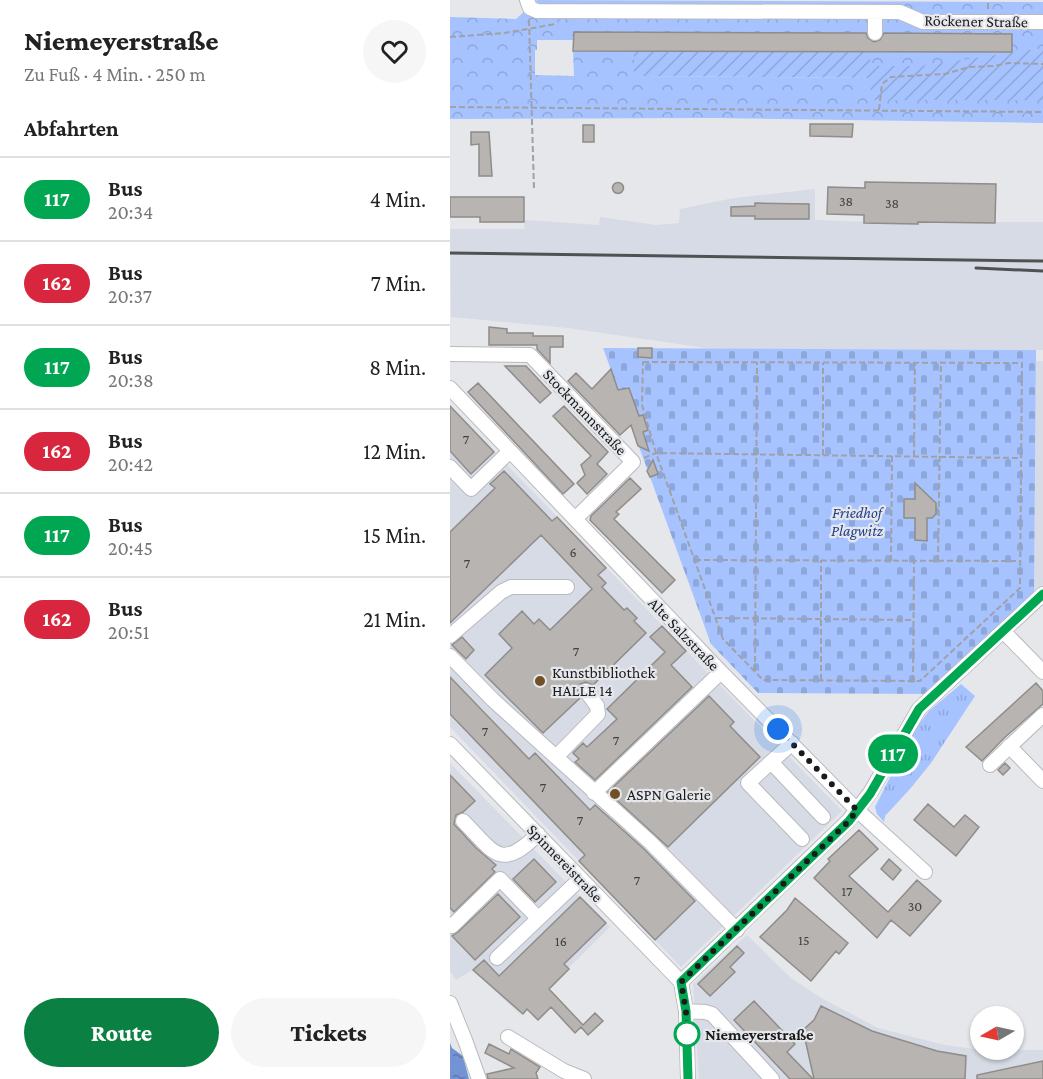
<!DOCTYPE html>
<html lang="de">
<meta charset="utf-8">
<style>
body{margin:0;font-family:"Crimson Pro",serif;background:#f6f6f6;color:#222;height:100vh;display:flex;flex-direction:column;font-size:22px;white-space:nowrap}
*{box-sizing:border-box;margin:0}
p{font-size:20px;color:#767676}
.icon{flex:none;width:33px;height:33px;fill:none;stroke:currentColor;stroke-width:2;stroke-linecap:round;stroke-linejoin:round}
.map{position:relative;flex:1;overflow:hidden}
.sheet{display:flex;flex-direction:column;background:#fff;width:450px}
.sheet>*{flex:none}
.badge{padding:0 12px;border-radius:20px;font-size:21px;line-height:39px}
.needle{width:39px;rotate:261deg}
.controls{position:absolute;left:520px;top:1006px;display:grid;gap:12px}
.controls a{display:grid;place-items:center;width:54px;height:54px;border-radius:50%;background:#fff;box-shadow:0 2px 4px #0004;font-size:30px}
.you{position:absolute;width:30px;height:30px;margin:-15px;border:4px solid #fff;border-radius:50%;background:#1a73e8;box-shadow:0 0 0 9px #1a73e833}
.map>.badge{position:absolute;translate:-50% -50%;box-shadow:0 0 0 3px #fff}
h2{padding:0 24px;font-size:22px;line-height:54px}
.round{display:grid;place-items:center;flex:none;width:63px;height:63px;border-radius:32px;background:#f6f6f6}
.headline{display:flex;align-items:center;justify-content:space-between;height:102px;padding:0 24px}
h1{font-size:28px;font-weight:800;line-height:45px}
.primary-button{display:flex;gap:12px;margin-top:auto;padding:12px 24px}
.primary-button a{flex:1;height:69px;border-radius:36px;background:#0b8043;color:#fff;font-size:24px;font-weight:800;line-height:69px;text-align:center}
.primary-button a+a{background:#f6f6f6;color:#222}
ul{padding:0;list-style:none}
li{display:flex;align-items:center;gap:18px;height:84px;padding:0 24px;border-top:2px solid #e0e0e0}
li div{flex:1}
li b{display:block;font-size:22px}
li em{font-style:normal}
li .badge{min-width:66px;font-weight:700;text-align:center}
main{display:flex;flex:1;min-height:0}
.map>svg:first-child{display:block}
.built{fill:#d6dbe6}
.grass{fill:url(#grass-tufts)}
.forest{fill:url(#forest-crowns);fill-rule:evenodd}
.cemetery{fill:url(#cemetery-stones)}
.garden{fill:url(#garden-furrows)}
.water{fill:url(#water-ripples)}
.building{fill:#b7b4b1;stroke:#8f8c89;stroke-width:1.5}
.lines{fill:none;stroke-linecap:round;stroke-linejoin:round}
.minor-casing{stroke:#b8babe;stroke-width:16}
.path{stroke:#a0a1a4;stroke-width:2;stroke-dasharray:6 3;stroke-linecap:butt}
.minor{stroke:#fff;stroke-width:14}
.rail{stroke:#505153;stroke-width:3}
.line-casing{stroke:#fff;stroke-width:14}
.line{stroke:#00a651;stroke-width:9}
.walk{stroke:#1a1a1c;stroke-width:6;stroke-dasharray:0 10.8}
.poi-dot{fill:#714f27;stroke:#e5e7eb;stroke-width:2}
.stop-dot{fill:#fff;stroke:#00a651;stroke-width:3}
.labels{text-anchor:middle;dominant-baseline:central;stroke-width:4.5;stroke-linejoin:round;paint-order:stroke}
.number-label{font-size:14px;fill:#414041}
.street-label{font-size:16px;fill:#1a1a1c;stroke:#e5e7eb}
.park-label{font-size:16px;font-style:italic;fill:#203f8c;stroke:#e5e7eb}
.poi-label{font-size:16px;fill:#1a1a1c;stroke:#e5e7eb;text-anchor:start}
.stop-label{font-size:16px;font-weight:bold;fill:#1a1a1c;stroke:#e5e7eb;text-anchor:start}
</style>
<main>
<section class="sheet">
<div class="headline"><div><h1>Niemeyerstraße</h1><p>Zu Fuß · 4 Min. · 250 m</p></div><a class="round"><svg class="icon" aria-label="heart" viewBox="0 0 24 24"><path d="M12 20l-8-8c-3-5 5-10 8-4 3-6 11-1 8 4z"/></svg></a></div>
<h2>Abfahrten</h2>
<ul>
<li><span class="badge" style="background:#00a651;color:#fff">117</span><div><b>Bus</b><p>20:34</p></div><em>4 Min.</em></li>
<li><span class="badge" style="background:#d7263d;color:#fff">162</span><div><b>Bus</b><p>20:37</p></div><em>7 Min.</em></li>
<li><span class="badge" style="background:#00a651;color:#fff">117</span><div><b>Bus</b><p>20:38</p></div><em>8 Min.</em></li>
<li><span class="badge" style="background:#d7263d;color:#fff">162</span><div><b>Bus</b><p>20:42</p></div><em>12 Min.</em></li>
<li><span class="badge" style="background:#00a651;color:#fff">117</span><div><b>Bus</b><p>20:45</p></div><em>15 Min.</em></li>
<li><span class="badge" style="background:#d7263d;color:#fff">162</span><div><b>Bus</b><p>20:51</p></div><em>21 Min.</em></li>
</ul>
<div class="primary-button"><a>Route</a><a>Tickets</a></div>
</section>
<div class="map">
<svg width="593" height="1079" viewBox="0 0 593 1079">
<defs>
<pattern id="grass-tufts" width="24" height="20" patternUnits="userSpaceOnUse" patternTransform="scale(1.5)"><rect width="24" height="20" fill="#a6c3ff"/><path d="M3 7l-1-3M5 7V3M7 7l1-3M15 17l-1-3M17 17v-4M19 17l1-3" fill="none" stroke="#8ea7da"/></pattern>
<pattern id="forest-crowns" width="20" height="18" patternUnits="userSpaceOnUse" patternTransform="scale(1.5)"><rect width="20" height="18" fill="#a6c3ff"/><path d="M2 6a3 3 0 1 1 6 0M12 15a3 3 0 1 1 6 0" fill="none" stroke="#8ea7da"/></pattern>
<pattern id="cemetery-stones" width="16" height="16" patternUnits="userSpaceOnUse" patternTransform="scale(1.5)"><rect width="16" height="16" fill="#a6c3ff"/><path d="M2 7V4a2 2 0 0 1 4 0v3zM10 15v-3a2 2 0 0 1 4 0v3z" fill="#8ea7da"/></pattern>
<pattern id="garden-furrows" width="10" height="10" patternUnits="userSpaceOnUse" patternTransform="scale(1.5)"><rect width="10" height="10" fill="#a6c3ff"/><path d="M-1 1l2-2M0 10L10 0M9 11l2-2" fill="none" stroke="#8ea7da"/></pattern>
<pattern id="water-ripples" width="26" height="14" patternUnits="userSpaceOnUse" patternTransform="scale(1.5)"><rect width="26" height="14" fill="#7493d5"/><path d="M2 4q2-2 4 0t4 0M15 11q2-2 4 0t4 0" fill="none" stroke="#5e77ac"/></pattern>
</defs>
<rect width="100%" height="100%" fill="#e5e7eb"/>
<path class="built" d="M365 189V220L468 224V222H593V350L263 349 118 328 1 317 0 229H74L75 220 149 225 150 217 206 225 229 223 230 209 284 198Z
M586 361H593V586L584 594Z
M0 406 392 811 231 967 0 727Z
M0 763 160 927 71 1015 22 970 6 980 0 971Z
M297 935 342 979 373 999 428 1028 495 1045 531 1050H593V1079H249L243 984Z"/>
<path class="grass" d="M511 684 525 696 481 763 460 789 435 816 434 822 427 814 425 807 462 734 479 711Z"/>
<path class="forest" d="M87 0 593 2V123L262 118 0 119V17L66 19ZM124 32 562 34V52H420V78L185 76 184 51H123L124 76 85 75V50H87V40H124Z"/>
<path class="cemetery" d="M153 348 586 350 584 594 475 694 308 693 261 644Z"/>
<path class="garden" d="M593 48V100H421L420 78 184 76V51L420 52V66H471Z"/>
<path class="water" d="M0 1043 2 1048 13 1056 19 1079H0Z"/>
<path class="building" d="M124 32 403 33H416L418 38 424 42 430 40 434 33 562 34V52L123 51Z
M360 124H403L402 137 360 136Z
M133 125H144V142H133Z
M21 132H39L42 176H29V144L21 145Z
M415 182 546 184 545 223 468 222V224L414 223V215L377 214 378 187 415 188Z
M162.5 188a5.5 5.5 0 1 1 11 0a5.5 5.5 0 1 1-11 0Z
M0 197H74V222H30V217H0Z
M305 203 359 204V219H305V216H281V207L305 206Z
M39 327 57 329V333H83V336H113V347H100V363L87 349V345H39Z
M188 348H202V358L188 357Z
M55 366H76L101 393 90 403Z
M161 369 168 390 179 388 189 416 193 415 198 430 193 432 199 451 188 446 181 425 170 435 118 381 126 373 142 389Z
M28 383 124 484 113 494 18 392Z
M0 406 44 452 21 474 0 451Z
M114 406 158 452 147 464 157 474 137 494 127 483 135 475 131 465 141 456 103 416Z
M203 460 208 474 200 477 197 471Z
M54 471 102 521 107 517 156 568 148 575 156 583 152 587 174 610 177 608 187 618 184 621 196 633 143 685 136 682 130 684 127 691 130 698 93 733 35 675 62 648 49 634 72 611 84 624 89 619 100 630 142 589 91 535 0 623V532L45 488 40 484Z
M180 478 191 489 166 512 169 514 164 519 225 580 212 593 140 520 141 516Z
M465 483 486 503V514L482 518H477V541L465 540V518H454V499H465Z
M212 626 236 651 221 665 242 687 145 780 125 762 129 759 123 753 133 743 137 747 167 719 157 709 215 652 200 637Z
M12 637 24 650 16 659 2 645Z
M0 677 79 759 85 753 140 810 145 805 194 849 245 901 205 940 129 861 135 855 0 714Z
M586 683 593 691V704L553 739 532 761 516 747Z
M259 696 284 722 280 726 310 757 218 847 158 792Z
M555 763 560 768 553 775 548 770Z
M0 775 25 801 13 812 6 815 4 824 26 848 46 865 42 869 45 872 4 912 0 908Z
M478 804 504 827 515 815 529 827 506 856 464 820Z
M409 830 428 849 399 876 438 912 467 880 491 901 460 936 441 920 427 938 364 878 380 861 378 859Z
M84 859 106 882 85 902 63 879Z
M439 859 451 870 443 880 431 869Z
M48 894 70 917 25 960 2 936 8 932Z
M130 897 156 923 114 964 119 969 99 989 133 1025 145 1013 153 1021 138 1035 131 1027 125 1033 101 1007 88 1020 77 1009 73 1014 23 970 34 960 49 976Z
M345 898 398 943 389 954 386 951 361 981 310 937 337 910Z
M287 946 294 953 280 967 285 972 260 996 248 984Z
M304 1001 345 1044 337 1052 363 1079H340L284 1020Z
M371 1006 422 1031 487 1051 516 1056 515 1079H364L353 1030 364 1020Z
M39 1044 59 1054 61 1049 90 1067 86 1073 88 1079H38L37 1074 64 1068 35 1053Z
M593 1061V1079H527V1075Z"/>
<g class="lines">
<g class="minor-casing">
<path id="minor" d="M77 0 80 8 87 11 450 12 473 22H593
M425 33V13
M0 354 80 355 183 462 125 519
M0 388 271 672 407 810 475 872
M0 467 21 489 60 451
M553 631 593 672
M0 636 51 592 61 587H117
M0 656 43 700 200 842 287 930
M342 743 298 783 352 839
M0 744 231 982
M559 746 593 781
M107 756 148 714 147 706 136 691
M321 762 373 817
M540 765 593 715
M144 793 271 672
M13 821C44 852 50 872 88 834
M0 925 2 926 50 879 88 918
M47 958 130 879
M231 982 398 821 420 793 469 709 593 594
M231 982 236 1011 238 1079
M0 1003 15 1040 29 1079
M236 1011 255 1012 262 1014 322 1079
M58 1037 114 1071 134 1079"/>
</g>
<path class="path" d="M538 9V0
M79 20 84 189
M0 37 54 33 106 24
M0 107 593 112
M429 110 432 84 441 77 495 74 519 67 544 66 559 63 593 64
M193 362 572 363 570 588 470 681 313 680 273 639 206 453 192 405Z
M373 455V363
M464 456 465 363
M194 458 206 453 571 458
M245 560 571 561
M441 561 442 456
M488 561 491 363
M266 618 463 620
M305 671 307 362
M371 680V560
M463 681 464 561"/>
<use href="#minor" class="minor"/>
<path class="rail" d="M0 253 593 261
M526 268 593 271"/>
</g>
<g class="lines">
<g class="line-casing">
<path id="line" d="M238 1079 236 1011 231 982 399 821 420 794 469 709 593 594"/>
</g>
<use href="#line" class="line"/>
<path class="walk" d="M237 1034 236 1011 231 982 399 821 407 810 328 729"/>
</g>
<g class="poi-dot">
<circle cx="90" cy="681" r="6"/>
<circle cx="165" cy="794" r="6"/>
</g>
<circle class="stop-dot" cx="237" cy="1034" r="12"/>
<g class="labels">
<g class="number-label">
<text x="396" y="201">38</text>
<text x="442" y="203">38</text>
<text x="16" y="439">7</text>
<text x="123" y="552">6</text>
<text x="17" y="563">7</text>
<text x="126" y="651">7</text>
<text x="35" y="731">7</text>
<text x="166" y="740">7</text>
<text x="93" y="787">7</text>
<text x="130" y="820">7</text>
<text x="187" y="880">7</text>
<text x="397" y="891">17</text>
<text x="465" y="906">30</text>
<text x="354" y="940">15</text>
<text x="111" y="941">16</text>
</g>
<g class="street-label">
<text transform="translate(526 21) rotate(1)">Röckener Straße</text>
<text transform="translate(135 412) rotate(46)">Stockmannstraße</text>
<text transform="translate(234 634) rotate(46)">Alte Salzstraße</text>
<text transform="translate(115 863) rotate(46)">Spinnereistraße</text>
</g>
<g class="park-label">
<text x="407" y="512">Friedhof<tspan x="407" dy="18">Plagwitz</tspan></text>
</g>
<g class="poi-label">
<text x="102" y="672">Kunstbibliothek<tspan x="102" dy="18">HALLE 14</tspan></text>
<text x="177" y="794">ASPN Galerie</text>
</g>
<g class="stop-label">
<text x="255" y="1034">Niemeyerstraße</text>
</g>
</g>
</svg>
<div class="controls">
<a><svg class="needle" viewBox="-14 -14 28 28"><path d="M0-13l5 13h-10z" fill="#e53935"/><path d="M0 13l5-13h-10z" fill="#767676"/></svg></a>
</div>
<div class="you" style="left:328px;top:729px"></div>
<b class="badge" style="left:443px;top:754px;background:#00a651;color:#fff">117</b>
</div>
</main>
